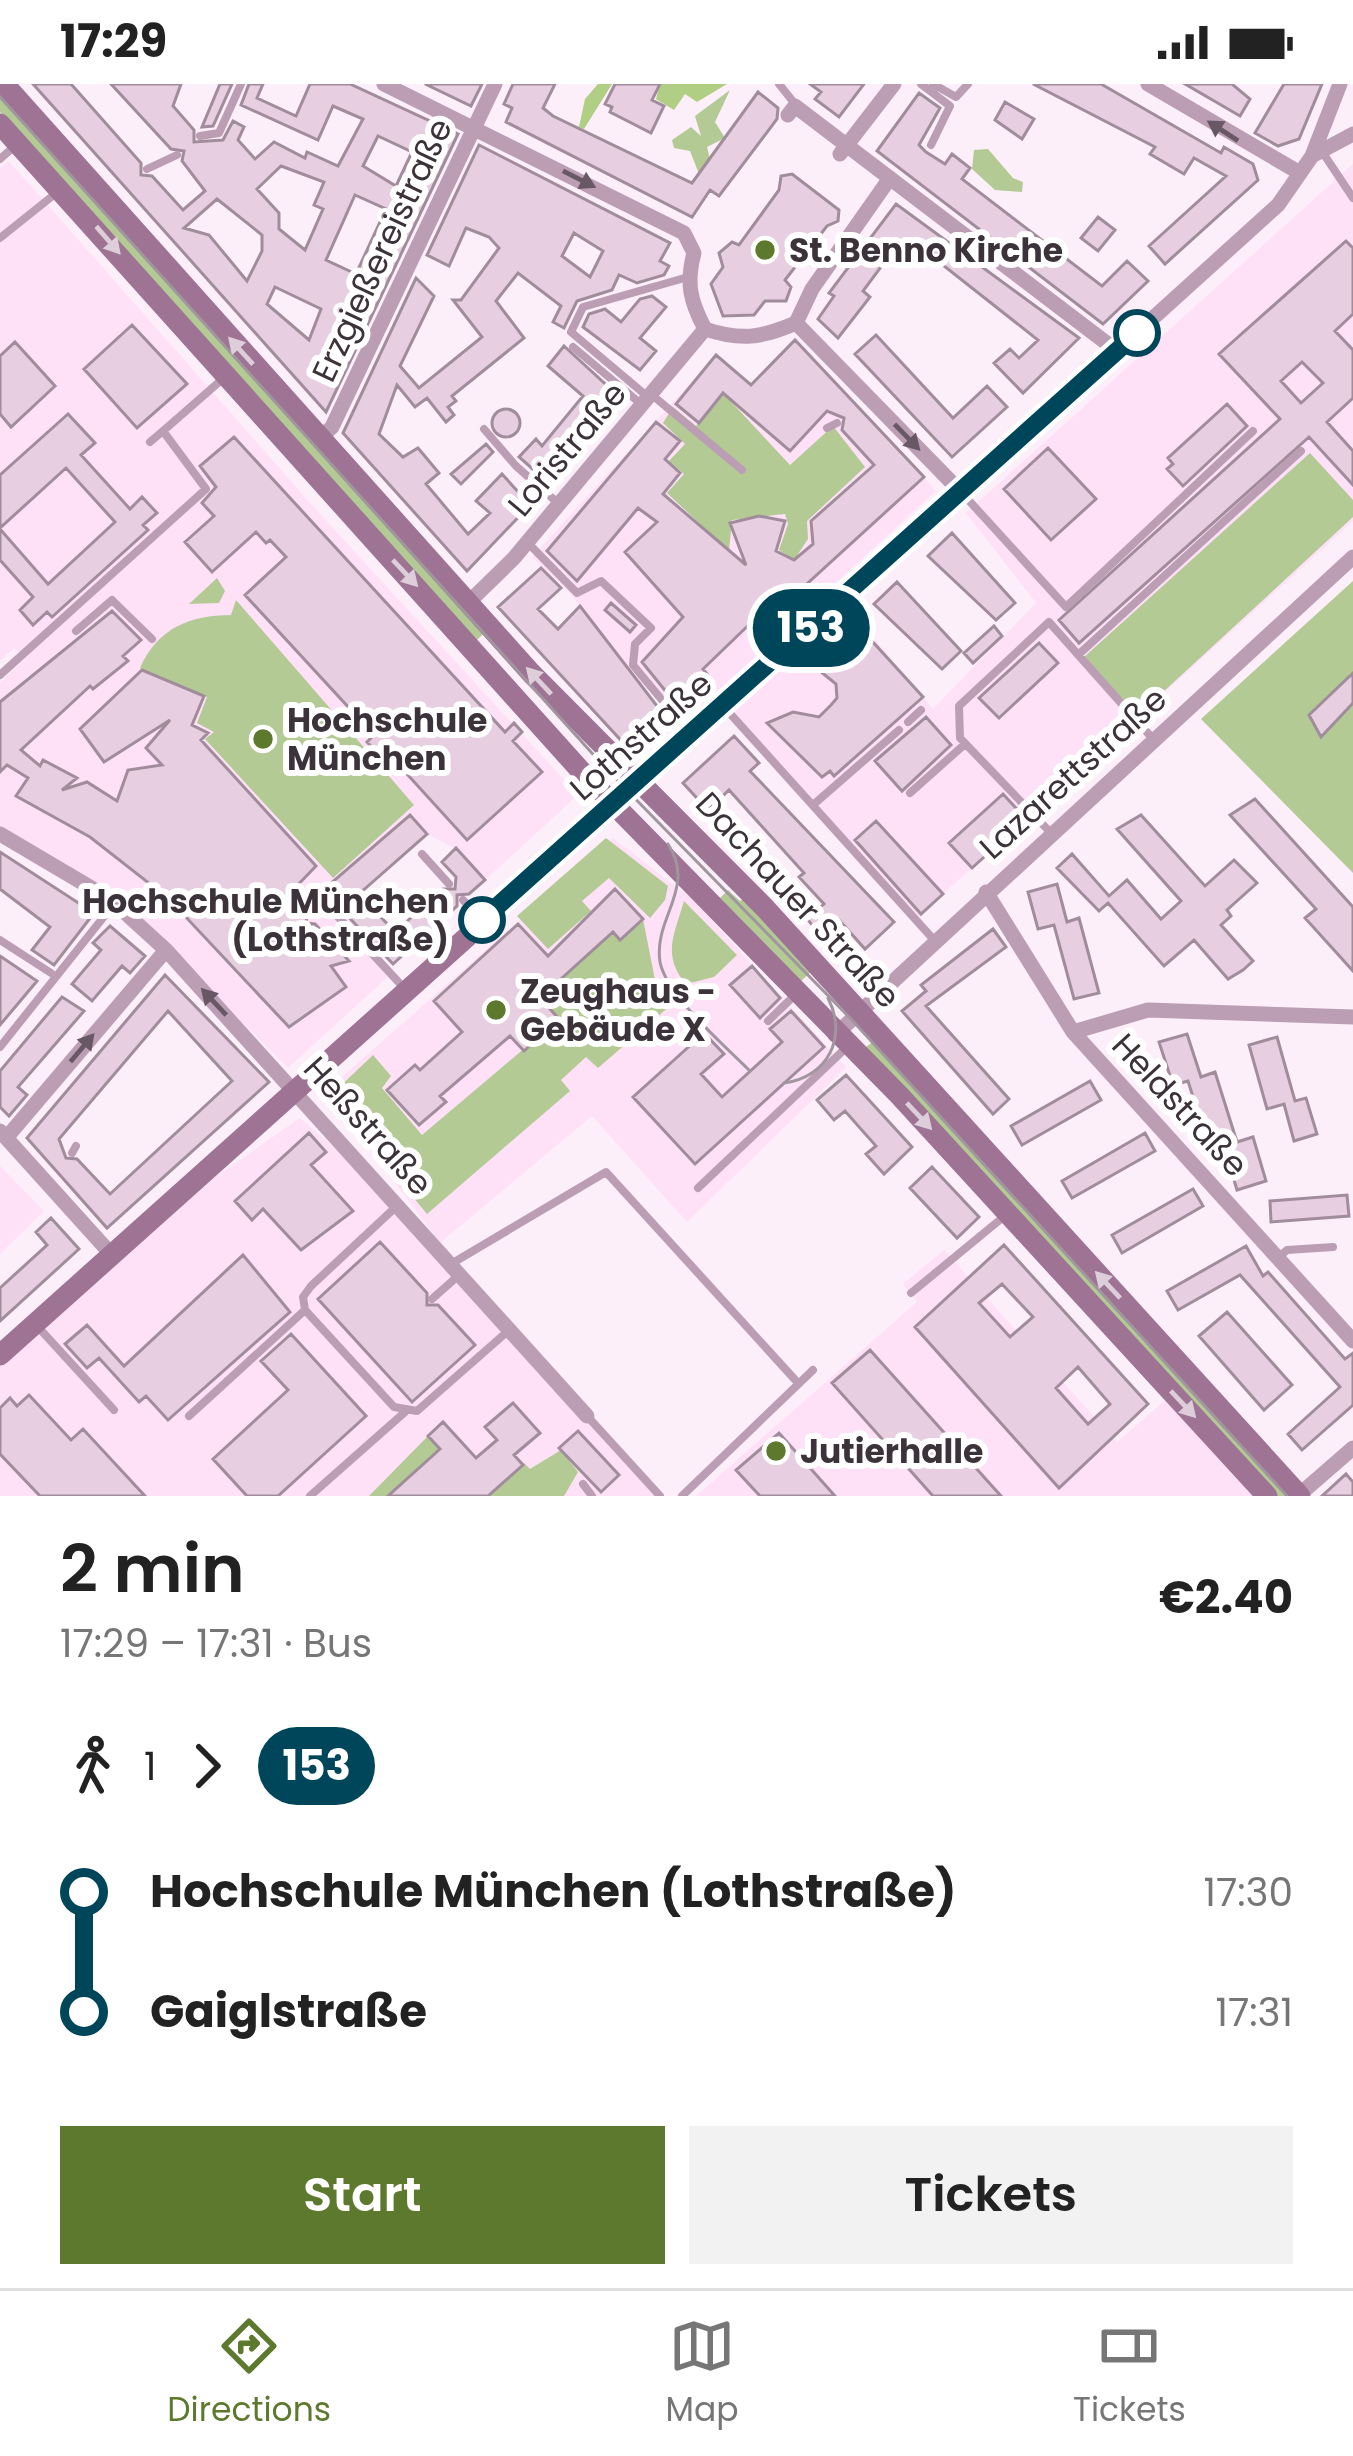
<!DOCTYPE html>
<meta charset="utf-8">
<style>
body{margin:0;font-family:Poppins,sans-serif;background:#f2f2f2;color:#222;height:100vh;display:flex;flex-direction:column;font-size:45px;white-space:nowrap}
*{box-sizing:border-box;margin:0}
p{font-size:39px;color:#767676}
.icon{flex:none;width:66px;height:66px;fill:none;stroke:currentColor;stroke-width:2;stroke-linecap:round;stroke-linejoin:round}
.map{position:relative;height:1412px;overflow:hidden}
.sheet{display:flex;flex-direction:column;background:#fff;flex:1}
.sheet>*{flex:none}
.badge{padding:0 24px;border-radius:39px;font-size:42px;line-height:78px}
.map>.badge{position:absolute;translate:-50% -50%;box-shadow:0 0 0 6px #fff}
.legs{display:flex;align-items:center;gap:18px;height:132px;padding:0 60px;font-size:39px}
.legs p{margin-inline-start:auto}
.overview{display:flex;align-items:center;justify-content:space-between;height:204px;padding:0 60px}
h1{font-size:66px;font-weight:600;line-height:90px}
.cta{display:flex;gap:24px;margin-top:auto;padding:24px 60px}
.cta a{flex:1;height:138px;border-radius:0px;background:#5d792d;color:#fff;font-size:48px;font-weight:600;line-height:138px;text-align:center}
.cta a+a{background:#f2f2f2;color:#222}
ul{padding:0 60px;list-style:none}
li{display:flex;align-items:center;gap:42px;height:120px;font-size:45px}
li i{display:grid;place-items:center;width:18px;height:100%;margin:0 15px;background:currentColor}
li i::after{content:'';width:30px;height:30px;margin:-15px;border:9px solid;border-radius:50%;background:#fff}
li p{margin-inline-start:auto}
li:first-child i{background:linear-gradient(#0000 50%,currentColor 0)}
li:last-child i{background:linear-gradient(currentColor 50%,#0000 0)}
.status{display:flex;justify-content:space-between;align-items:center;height:84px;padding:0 60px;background:#fff;direction:ltr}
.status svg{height:33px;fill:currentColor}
.menu{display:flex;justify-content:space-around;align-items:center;height:168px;border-top:3px solid #e0e0e0;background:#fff;font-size:33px;color:#767676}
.menu a{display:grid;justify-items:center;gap:6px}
.menu .current{color:#5d792d}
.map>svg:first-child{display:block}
.built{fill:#fee0f7}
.green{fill:#b3ca95}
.forest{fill:#b0ce84}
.building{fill:#e7cfe1;stroke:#a18c9c;stroke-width:3;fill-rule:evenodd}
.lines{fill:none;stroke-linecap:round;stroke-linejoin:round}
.lane{stroke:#bb9db4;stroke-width:8}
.street{stroke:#bb9db4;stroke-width:15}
.secondary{stroke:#9e7394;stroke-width:21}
.tram{stroke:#a1969e;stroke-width:3}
.oneway{fill:#685865}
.oneway2{fill:#ddceda}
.line-1-casing{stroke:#fff;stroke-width:27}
.line-1{stroke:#00465a;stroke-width:18}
.poi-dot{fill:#5d792d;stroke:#fff;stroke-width:4.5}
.stop-1-dot{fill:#fff;stroke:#00465a;stroke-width:6}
.labels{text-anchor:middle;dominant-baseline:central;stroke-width:12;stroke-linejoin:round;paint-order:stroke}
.street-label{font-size:33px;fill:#3c333a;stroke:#fff}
.poi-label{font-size:33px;font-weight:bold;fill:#3c333a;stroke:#fff;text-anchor:start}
.stop-label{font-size:33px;font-weight:bold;fill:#3c333a;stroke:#fff;text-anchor:end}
</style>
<div class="status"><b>17:29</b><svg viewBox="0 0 49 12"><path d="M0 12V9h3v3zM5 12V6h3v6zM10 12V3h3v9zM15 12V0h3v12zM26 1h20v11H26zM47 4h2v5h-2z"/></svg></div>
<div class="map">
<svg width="1353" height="1412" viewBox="0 0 1353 1412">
<rect width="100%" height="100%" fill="#fdeff9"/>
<path class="built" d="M9 77 311 420 578 711 485 796 456 765 427 750 410 732 324 806 393 888 288 984 125 821 0 743V598L26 575 14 564 0 577V84Z
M1353 80V437L918 833 717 610 681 639 623 581 569 508 532 473 716 271 751 300 797 254 936 407 831 503 933 625 1036 519 966 429Z
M613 754 692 815 846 983 687 1138 592 1032 441 1158 656 1412H0V1270L108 1168 300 1034 435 1152 326 1007Z
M0 1082 44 1127 0 1170Z
M944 1166 1117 1358 1184 1300 1286 1412H696L917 1218 903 1200Z"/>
<path class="green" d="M0 6 486 547 475 558 0 28Z
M730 6 715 38 725 54 707 63 710 75 699 90 690 67 674 64 672 56 691 43 701 52 695 32Z
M988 65 1013 94 1023 98 1022 108 995 106 972 85 974 66Z
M723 309 790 381 833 342 865 383 807 437 808 455 794 476 779 466 788 440 785 430 732 436 729 467 667 409 684 390 669 377 685 360 663 339 673 323 696 342Z
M1310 369 1353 416V433L1137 632 1083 574Z
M217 494 225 507 219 519 189 520Z
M1353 497V789L1201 635Z
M236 516 414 721 333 794 205 655 214 648 197 639 207 613 140 584C158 544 190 531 231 531Z
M606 754 668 802 665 816 650 834 609 794 582 817 591 827 548 865 517 832Z
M728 806 740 817 745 813 812 887 801 897 720 814Z
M684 817 737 871 714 893 686 900C661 871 675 849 684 817Z
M643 835 655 896 672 920 598 984 586 973 561 996 570 1007 427 1130 330 1012 373 971 391 992 382 1004 422 1051 558 936 541 915 565 898 562 894 613 848Z
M875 956 1292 1412H1276L866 963Z
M428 1352 440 1365 388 1412H369Z
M561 1366 578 1388 564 1412H488L524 1379 530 1385Z"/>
<path class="forest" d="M598 0H612L584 45 579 43 585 15Z
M660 0H727L697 18 685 10 674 26 656 15Z"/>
<path class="building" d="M33 0H71L141 79V91L152 92 183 126 205 107 182 77 184 67 171 65 111 0H181L173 22 194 46V58L223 56 233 37 244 43 238 56 255 75 274 58 305 74 307 68 338 82 363 35 333 22 318 56 241 21 249 0H263L257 14 296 32 310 0H350L458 50 326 328ZM378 52 412 68 396 102 363 82ZM281 82 324 98 314 121 323 125 305 166 279 145V129L257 105ZM355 111 386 125 356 190 326 176ZM217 115 262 151V167L247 197 209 151 184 144ZM275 203 321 225 309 256 267 220Z
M220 0H232L213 42 202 43Z
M425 0H482L471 22Z
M513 0H555L543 24 553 32 692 99 758 8 778 24 777 35 719 112 710 106 692 133 506 38 512 24 504 20Z
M615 0H660L652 16 664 22 651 49 610 28 612 23 605 20Z
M810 0H864L839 33 815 15 821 8Z
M1033 0H1101L1221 69 1224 63 1253 80 1258 96 1165 180 1149 162 1226 92 1194 74 1184 90 1150 70 1155 63Z
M1185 0H1232L1250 15 1240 32Z
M1284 0H1322L1299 55 1278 62 1255 49Z
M919 9 940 24 919 61 926 68 945 80 952 70 970 84 962 95 1102 202 1127 177 1148 197 1103 240 877 67Z
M1005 18 1034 35 1022 55 995 36Z
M479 61 670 159 660 177 669 182 664 191 637 199 619 191 612 206 577 217 564 244 553 238 561 222 518 189 496 217 524 254 452 312 456 317 448 323 454 331 446 338 427 314 415 323 397 301 379 350 403 373 418 364 439 389 426 400 468 450 490 429 476 417 502 390 530 421 467 487 343 349 416 194 434 212 400 282 419 304 482 253 453 216H461L499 164 489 153 466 144 449 182 427 171ZM574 149 603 167 590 193 562 172Z
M792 90 839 126 838 137 827 142 785 196 791 203 786 217H765L754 231 723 232 711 200 723 183 719 169 732 158 739 161 779 106 781 92Z
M896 120 1079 254 1023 309 994 279 1010 265 1019 274 1038 256 920 163 916 167 901 156 863 207 870 213 838 254 818 235 834 212 829 209Z
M1098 133 1115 146 1098 167 1081 154Z
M1346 157 1353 164V230L1335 247 1353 266V314L1327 338 1353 367V401L1309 353 1079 559 1059 536 1280 335 1219 270ZM1302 278 1323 299 1301 319 1281 297Z
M652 212 666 223 640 254 656 267 640 286 583 243 589 230 605 225 621 238 640 215Z
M132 241 187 300 137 344 84 285Z
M876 251 953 334 987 302 1007 323 952 373 855 270Z
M795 256 924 393 764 539 757 533 703 585 708 591 676 620 642 578 683 533 625 468 657 438 638 424 577 497 547 467 656 338 680 357 665 375 680 389 663 410 746 481 730 439 759 432 785 437 776 467 794 476 813 460 811 437 874 381 842 346 844 334 827 327 790 367 723 309 699 339 676 320 716 271 751 301Z
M15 258 55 302 11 343 0 330V272Z
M564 262 615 309 544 395 519 373 536 355 542 362 583 312 548 282Z
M1227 320 1247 342 1183 402 1167 385 1173 380 1168 374Z
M492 339a14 14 0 1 1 28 0a14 14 0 1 1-28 0Z
M68 330 95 359 81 371 130 425 142 413 157 429 143 441 148 446 52 533 47 528 33 541 20 526 33 513 0 476V445L48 500 115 438 66 384 0 444V391Z
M234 353 505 648 514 639 522 648 513 657 542 688 467 756 396 678 391 683 367 658 374 651 245 511 286 473 270 456 266 459 256 448 212 488 185 458 214 432 202 419 216 403 200 382Z
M486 360 493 368 461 400 451 390Z
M1048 364 1096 415 1051 456 1004 405Z
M952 449 1015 519 996 536 928 472Z
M541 484 561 504 538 525 558 545 580 522 664 631 629 665 498 523Z
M897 498 961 567 942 585 874 520Z
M611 519 636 541 630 548 605 526Z
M112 527 141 556 123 572 128 577 93 605 90 602 21 666 40 682 43 676 77 694 62 706 87 698 117 717 128 686 162 681 146 664 170 636 104 678 80 645 142 586 204 612 192 641 208 649 201 656 316 782 289 810 307 830 306 839 315 840 349 877 331 882 346 903 289 943 168 814 90 753 16 712 28 694 7 681 0 688V618Z
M994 542 1002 552 973 579 964 569Z
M861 545 923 613 834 692 830 687 822 693 767 639 793 628 819 633 831 621 837 614 836 600 810 579 843 547 852 557Z
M1039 559 1058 579 999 634 979 614Z
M1353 589V619L1321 653 1309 631Z
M926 633 951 661 902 707 875 677Z
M734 652 759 679 750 687 894 838 865 865 839 836 822 852 807 835 824 820 799 793 804 789 729 706 708 726 683 699Z
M1003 710 1026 735 972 784 949 759Z
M1255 715 1353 823V887L1305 834 1316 825 1230 731Z
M410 731 427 750 359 810 395 848 443 805H455L456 793 442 778 456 764 485 796 469 810 457 811V822L393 880 323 806Z
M1141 731 1205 802 1234 776 1257 799 1227 826 1231 832 1221 841 1253 877 1243 886 1228 895 1194 856 1164 882 1108 819 1099 827 1057 784 1072 770 1109 812 1127 796 1161 835 1181 817 1117 745Z
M876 737 943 810 921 830 855 756Z
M0 768 94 829 54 881 32 866 50 843 0 805Z
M1057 800 1067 838 1079 834 1099 909 1074 915 1054 841 1038 845 1028 808Z
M615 805 643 835 620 856 613 848 562 894 565 897 543 917 559 935 524 967 510 952 440 1012 446 1018 419 1041 387 1006 415 981 420 986 462 948 434 917 518 840 548 872Z
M110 842 145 872 130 889 122 882 92 917 72 900 101 866 93 859Z
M993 845 1006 863 926 922 1009 1015 993 1030 902 927 926 907 921 901Z
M0 872 37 897 0 941Z
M752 882 780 914 760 934 730 901Z
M165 891 269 998 107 1144 27 1054ZM168 927 232 997 110 1110 77 1075 66 1074 59 1055Z
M62 913 84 927 18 1003 27 1011 9 1032 0 1023V987Z
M791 927 824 963 695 1080 633 1013 704 949 724 970 701 990 722 1013 782 958 770 945Z
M1187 950 1201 993 1215 988 1237 1058 1253 1053 1266 1097 1237 1106 1224 1062 1210 1066 1188 997 1173 1001 1159 958Z
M1277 953 1295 1017 1306 1014 1317 1050 1294 1057 1284 1020 1267 1025 1249 961Z
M846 991 912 1063 884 1090 866 1070 876 1062 845 1027 834 1036 817 1016Z
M1090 997 1101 1016 1022 1061 1011 1042Z
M309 1049 326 1068 311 1081 353 1127 301 1166 263 1125 252 1136 235 1117Z
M1145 1049 1155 1067 1072 1114 1062 1097Z
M932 1083 979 1133 957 1154 910 1104Z
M1193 1105 1203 1122 1122 1169 1112 1151Z
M1347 1111 1349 1132 1271 1138 1270 1117Z
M51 1134 79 1165 0 1237V1204L47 1161 36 1148Z
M380 1158 427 1209V1221H438L475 1261 412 1318 318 1215Z
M1004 1161 1148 1320 1059 1404 915 1243ZM1002 1200 1033 1233 1010 1253 979 1219ZM1078 1283 1110 1320 1088 1340 1056 1304Z
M1246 1162 1263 1192 1268 1188 1345 1275 1353 1269V1321L1302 1366 1288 1350 1340 1303 1240 1191 1178 1226 1167 1207Z
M243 1171 290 1228 168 1336 146 1312 139 1318 99 1274 87 1284 65 1260 87 1241 124 1282Z
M1227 1228 1292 1301 1264 1326 1199 1252Z
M291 1250 366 1332 278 1412H247L213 1375 288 1306 261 1277Z
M870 1266 1001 1412H933L832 1299Z
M29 1311 71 1356 83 1345 145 1412H40L0 1370V1324L10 1314 17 1322Z
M513 1319 540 1349 514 1371 523 1381 488 1412H388L440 1365 428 1352 443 1338 476 1374 497 1356 485 1343Z
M578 1347 619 1391 601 1408 559 1364Z
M779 1349 835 1412H760L736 1386Z
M1346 1390 1353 1398V1412H1322Z"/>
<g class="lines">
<path class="lane" d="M779 0 795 20
M921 0 950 22 931 61
M933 0 956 13 968 0
M200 52 219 49 241 0
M1323 69 1353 114
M0 75 17 60
M147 85 177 71
M0 154 55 110
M573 263 641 320
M652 311 742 386
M648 313 571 248 583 223 688 193
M827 344 837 339
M484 345 516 382 559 420
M150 358 163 347
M962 409 1066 523 1253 347
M527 458 577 509 601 497 651 544 635 560 633 581 691 651
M76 547 112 516 152 555
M1078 571 1301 367
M0 591 206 405 163 347 226 292
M725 624 934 856
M908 638 921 626
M910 709 965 660
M813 721 899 646
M1050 748 960 654 959 622 1049 538 1153 655
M422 770 449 800
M463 816 481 836
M328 822 404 904
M0 856 51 889
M768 937 796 910
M0 963 114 820
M72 1069 76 1062
M698 1104 848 962
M399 1120 311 1202 303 1213 305 1226 394 1323 417 1327 508 1247
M1279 1173 1287 1166 1333 1163
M451 1180 606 1088 798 1299
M911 1209 1007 1130
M432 1215 458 1192
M38 1243 114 1326
M189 1332 305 1226
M588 1333 660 1412
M583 1400 592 1412
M310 1412 405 1328
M682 1412 813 1286"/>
<path class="street" d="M384 0 684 149 694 169C686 199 690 217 705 245 741 257 761 254 796 239L812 205 890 94
M1148 0 1300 89
M788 31 795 22 1117 267
M840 70 894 0
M1312 72 1353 50
M796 239 961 408
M319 355 332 343 495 0
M469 518 514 474 705 245
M639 699 1278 121 1312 72 1340 0
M0 750 110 815 166 866 587 1332
M986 808 1073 948 1353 1257
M1073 948 1148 926 1353 933
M835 951 1353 473
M0 1047 111 1170
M7 1053 166 866
M1299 1411 1353 1364"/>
<path class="secondary" d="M4 0 531 589 765 824 1300 1412
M0 40 581 687 899 1011 1267 1412
M0 1271 639 699"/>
<path class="tram" d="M0 13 609 688 851 935 1287 1412
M668 760C697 804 653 834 660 878 666 911 726 963 750 987
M784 999C828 993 848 953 828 914"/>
</g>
<defs><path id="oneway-solid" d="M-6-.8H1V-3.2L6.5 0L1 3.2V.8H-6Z" transform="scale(3)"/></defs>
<g class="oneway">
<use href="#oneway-solid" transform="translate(1223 47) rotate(-147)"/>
<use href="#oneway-solid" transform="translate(579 95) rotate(27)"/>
<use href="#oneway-solid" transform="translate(907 353) rotate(46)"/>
<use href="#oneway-solid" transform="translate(214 918) rotate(-133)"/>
<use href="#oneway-solid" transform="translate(82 964) rotate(-50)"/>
</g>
<g class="oneway2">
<use href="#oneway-solid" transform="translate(108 156) rotate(49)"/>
<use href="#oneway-solid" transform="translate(241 267) rotate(-132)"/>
<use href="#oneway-solid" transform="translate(405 489) rotate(47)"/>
<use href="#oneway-solid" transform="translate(539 597) rotate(-133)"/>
<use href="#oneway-solid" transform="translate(919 1032) rotate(47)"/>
<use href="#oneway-solid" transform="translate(1108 1201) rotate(-133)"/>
<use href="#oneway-solid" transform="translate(1183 1320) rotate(47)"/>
</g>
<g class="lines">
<g class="line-1-casing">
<path id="line-1" d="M482 836 1137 249"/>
</g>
<use href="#line-1" class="line-1"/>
</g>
<g class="poi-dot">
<circle cx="765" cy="166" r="12"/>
<circle cx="263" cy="655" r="12"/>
<circle cx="496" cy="926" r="12"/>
<circle cx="776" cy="1367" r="12"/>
</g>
<g class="stop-1-dot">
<circle cx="1137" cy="249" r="21"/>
<circle cx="482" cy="836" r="21"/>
</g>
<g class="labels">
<g class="street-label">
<text transform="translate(382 166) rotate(-65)">Erzgießereistraße</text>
<text transform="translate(567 365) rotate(-50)">Loristraße</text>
<text transform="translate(641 652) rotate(-41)">Lothstraße</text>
<text transform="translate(1073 689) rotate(-42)">Lazarettstraße</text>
<text transform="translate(798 816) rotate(47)">Dachauer Straße</text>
<text transform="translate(1180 1021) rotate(47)">Heldstraße</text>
<text transform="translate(368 1042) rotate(48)">Heßstraße</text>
</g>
<g class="poi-label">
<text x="789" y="166">St. Benno Kirche</text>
<text x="287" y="636">Hochschule<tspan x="287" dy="38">München</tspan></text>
<text x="520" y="907">Zeughaus -<tspan x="520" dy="38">Gebäude X</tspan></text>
<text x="800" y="1367">Jutierhalle</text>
</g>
<g class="stop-label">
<text x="449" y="817">Hochschule München<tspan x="449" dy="38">(Lothstraße)</tspan></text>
</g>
</g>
</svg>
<b class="badge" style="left:811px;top:544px;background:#00465a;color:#fff">153</b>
</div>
<section class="sheet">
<div class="overview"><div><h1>2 min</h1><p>17:29 – 17:31 · Bus</p></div><b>€2.40</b></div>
<div class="legs"><svg class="icon" aria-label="walk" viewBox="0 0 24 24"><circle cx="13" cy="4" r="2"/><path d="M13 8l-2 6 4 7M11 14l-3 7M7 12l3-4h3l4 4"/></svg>1<svg class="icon" aria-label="forward" viewBox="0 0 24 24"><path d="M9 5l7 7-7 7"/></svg><b class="badge" style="background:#00465a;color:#fff">153</b></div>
<ul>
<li><i style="color:#00465a"></i><b>Hochschule München (Lothstraße)</b><p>17:30</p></li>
<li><i style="color:#00465a"></i><b>Gaiglstraße</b><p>17:31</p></li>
</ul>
<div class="cta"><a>Start</a><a>Tickets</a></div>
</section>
<nav class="menu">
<a class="current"><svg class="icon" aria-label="directions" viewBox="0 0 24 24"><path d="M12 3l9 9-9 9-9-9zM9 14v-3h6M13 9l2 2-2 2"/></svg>Directions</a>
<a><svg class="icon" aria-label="map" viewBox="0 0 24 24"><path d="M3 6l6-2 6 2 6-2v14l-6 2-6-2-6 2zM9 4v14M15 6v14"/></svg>Map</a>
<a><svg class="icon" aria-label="tickets" viewBox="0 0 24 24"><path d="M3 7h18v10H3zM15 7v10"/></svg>Tickets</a>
</nav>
